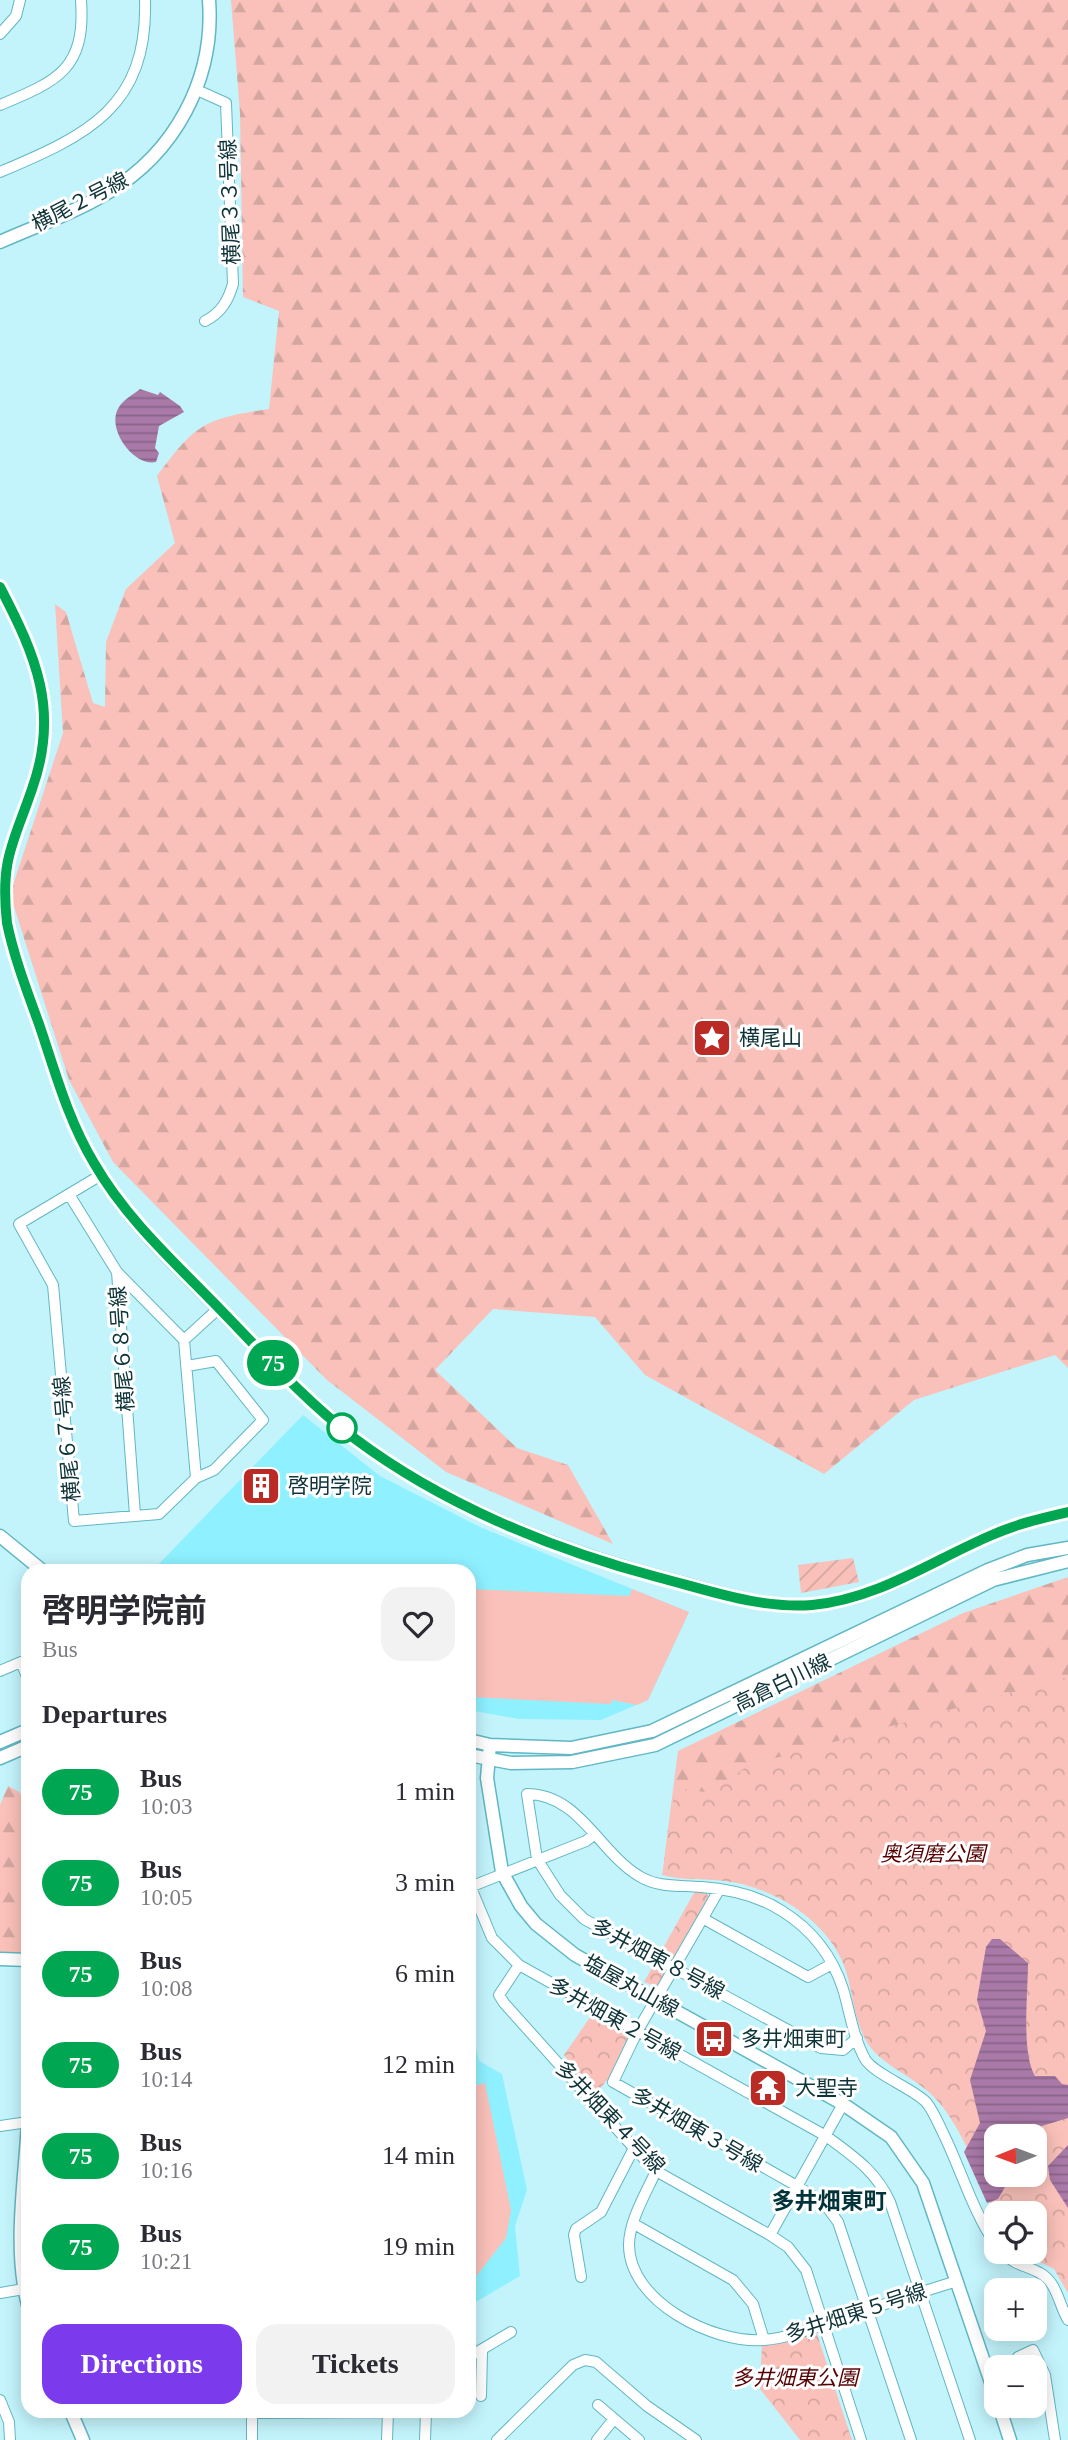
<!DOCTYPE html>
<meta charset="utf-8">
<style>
body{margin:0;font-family:"Times New Roman","Noto Sans JP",serif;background:#f2f2f3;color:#2b2b33;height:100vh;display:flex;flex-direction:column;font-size:26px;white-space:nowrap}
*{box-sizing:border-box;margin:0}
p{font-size:23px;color:#7c7c81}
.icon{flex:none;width:38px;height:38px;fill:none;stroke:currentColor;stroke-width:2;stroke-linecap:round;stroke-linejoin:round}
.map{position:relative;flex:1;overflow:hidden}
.panel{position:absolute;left:21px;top:1564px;width:455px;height:854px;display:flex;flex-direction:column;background:#fff;border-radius:21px;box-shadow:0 4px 18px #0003}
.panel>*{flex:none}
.badge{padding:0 14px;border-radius:23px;font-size:24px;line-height:46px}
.needle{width:46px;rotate:269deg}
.buttons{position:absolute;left:984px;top:2124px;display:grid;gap:14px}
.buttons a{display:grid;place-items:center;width:63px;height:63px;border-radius:14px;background:#fff;box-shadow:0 4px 18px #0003;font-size:35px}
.map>.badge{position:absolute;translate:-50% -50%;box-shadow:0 0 0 4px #fff}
h2{padding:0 21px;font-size:26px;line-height:63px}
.round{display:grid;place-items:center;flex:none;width:74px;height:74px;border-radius:21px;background:#f2f2f3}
.overview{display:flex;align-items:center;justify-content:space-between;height:119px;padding:0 21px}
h1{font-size:33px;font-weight:700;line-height:52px}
.cta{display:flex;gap:14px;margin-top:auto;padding:14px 21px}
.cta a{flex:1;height:80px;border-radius:21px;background:#7c3aed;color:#fff;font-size:28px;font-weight:700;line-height:80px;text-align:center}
.cta a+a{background:#f2f2f3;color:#2b2b33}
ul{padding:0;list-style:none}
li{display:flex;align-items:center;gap:21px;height:91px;padding:0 21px}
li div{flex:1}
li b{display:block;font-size:26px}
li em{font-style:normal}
li .badge{min-width:77px;font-weight:700;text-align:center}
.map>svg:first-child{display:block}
.built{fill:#8ff1ff}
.forest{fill:url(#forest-firs)}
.park{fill:url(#park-crowns);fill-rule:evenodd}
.garden{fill:url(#garden-furrows)}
.pitch{fill:#f9c1b9}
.water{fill:url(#water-rules)}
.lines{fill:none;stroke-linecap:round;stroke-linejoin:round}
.minor-casing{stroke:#61b7c3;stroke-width:12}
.tertiary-casing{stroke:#61b7c3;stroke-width:15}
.minor{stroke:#fff;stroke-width:10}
.tertiary{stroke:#fff;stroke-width:12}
.line-casing{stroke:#fff;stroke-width:16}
.line{stroke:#00a651;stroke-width:10}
.stop-dot{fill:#fff;stroke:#00a651;stroke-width:3.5}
.labels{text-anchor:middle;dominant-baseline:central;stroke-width:6;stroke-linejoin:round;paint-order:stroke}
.street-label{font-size:21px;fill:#0e3338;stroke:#fff}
.poi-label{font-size:21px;fill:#0e3338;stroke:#fff;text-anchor:start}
.park-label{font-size:21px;font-style:italic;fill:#560002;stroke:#fff}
.neighbourhood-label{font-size:23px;font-weight:bold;fill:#00343a;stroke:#fff}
</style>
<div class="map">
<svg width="1068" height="2440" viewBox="0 0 1068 2440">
<defs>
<pattern id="forest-firs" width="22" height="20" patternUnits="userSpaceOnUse" patternTransform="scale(1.75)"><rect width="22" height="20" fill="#f9c1b9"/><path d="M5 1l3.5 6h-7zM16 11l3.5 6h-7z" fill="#d4a6a0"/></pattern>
<pattern id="park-crowns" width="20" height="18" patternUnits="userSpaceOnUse" patternTransform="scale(1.75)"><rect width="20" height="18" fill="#f9c1b9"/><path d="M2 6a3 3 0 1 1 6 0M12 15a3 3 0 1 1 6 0" fill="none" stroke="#d4a6a0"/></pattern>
<pattern id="garden-furrows" width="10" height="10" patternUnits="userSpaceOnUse" patternTransform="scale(1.75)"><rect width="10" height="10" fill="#f9c1b9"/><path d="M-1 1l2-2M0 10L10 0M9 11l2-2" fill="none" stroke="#d4a6a0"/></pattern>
<pattern id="water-rules" width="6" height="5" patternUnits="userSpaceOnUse" patternTransform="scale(1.75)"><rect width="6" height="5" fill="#a979a7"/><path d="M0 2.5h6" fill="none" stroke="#886489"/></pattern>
</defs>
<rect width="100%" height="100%" fill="#c3f4fc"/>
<path class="built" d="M303 1415 380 1476 480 1527 689 1612 648 1700 601 1720 519 1719 469 1710V1572H151Z
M469 2019 479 2061 502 2074 527 2190 515 2226 520 2276 469 2306Z"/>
<path class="forest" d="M231 0H1068V1368L1055 1355 914 1400 824 1474 645 1375 595 1317 493 1309 435 1370 517 1448 568 1465 613 1544 446 1472 327 1380 113 1162 69 1080 10 894 63 733 55 604 66 612 93 703 105 707 106 642 126 589 175 543 157 476C196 424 203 419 269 409L279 311 243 297 240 113Z
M1068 1577V2003L901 1903 716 1857 664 1860 678 1751 963 1613Z
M8 1786 19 1792 28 1805 22 1954H0V1805Z"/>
<path class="park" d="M1065 1678 1068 1679V2293L1054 2269 1020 2252H1034V2214L996 2215C978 2177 964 2128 934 2097 915 2077 884 2067 868 2044 852 2018 854 1990 843 1963 824 1918 772 1887 725 1881 704 1878 682 1881 662 1875L675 1788 713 1793 747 1766ZM996 2137H1034V2175H996Z
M695 1891 706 1892 709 1898 659 1987 644 1982Z
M593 2013 629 2034 610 2077 595 2094 564 2063 567 2059 564 2055Z
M817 2334 852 2440H800L760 2389 762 2344 781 2343Z"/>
<path class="garden" d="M853 1558 859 1582 801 1593 798 1565Z"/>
<path class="pitch" d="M209 1566 274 1570V1571H206Z
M469 1589 629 1596 632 1589 689 1612 648 1700 637 1705 612 1700 611 1704 469 1697Z
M485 2083 511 2210 506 2238 470 2284 469 2087Z"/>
<path class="water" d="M140 389 158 395 160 392 180 406 184 412 159 426 155 448 159 453 156 462C134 467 105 428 119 407 123 400 134 394 140 389Z
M992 1939H1000L1028 1963C1028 1994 1021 2052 1035 2076H1055L1062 2084 1068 2085V2118L1042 2126 1034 2138 996 2137V2175H1012L998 2199 987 2203 964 2152 980 2123 970 2080 986 2031 977 2000 986 1947Z
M1068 2145V2208L1050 2180 1048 2166Z"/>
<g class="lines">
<g class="minor-casing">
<path id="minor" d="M0 34 16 16 20 0
M197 90 226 103 233 284C228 301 221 313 205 321
M0 105C57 81 86 70 81 0
M0 172C88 135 148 107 145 0
M101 1175 19 1224 53 1285 74 1521 159 1514 196 1478 184 1340 219 1308
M70 1196 117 1272 135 1515
M117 1272 184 1340
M187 1366 216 1361 263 1420 214 1470 196 1478
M28 1660 21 1662 28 1679
M0 1671 21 1662
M469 1883 492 1938 519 1965 826 2136C853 2156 876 2171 890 2202L970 2440
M470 1887 586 1841 595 1834
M719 1890 638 2030 613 2082 797 2186 824 2203 838 2222 911 2440
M704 1919 808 1977 832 1964
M519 1965 499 1995 504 2003 634 2148 656 2171 770 2235
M857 2038 843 2050 821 2048 584 1919 560 1895 537 1859 527 1794C579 1794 599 1852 639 1876 658 1888 680 1885 701 1887 728 1889 759 1896 782 1911 811 1929 832 1955 843 1989 850 2012 853 2037 865 2059 874 2074 912 2088 926 2102 933 2110 939 2125 944 2135 961 2170 973 2212 996 2245
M843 2104 770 2235 788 2247 806 2270 861 2440
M0 2126 28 2122
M656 2171C646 2193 629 2221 629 2245 629 2302 714 2344 764 2340 790 2338 816 2327 840 2319 879 2306 918 2293 957 2281
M634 2224 733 2280 753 2304 764 2340
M1002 2252C1017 2267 1024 2264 1040 2273 1057 2282 1059 2305 1068 2320
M581 2277 574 2235 576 2229 601 2212 634 2148
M0 2293 24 2289
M469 2357 511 2332
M1018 2357 1033 2350 1045 2375 1055 2440
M481 2396 482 2352
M0 2400 9 2422 10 2440
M598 2405 639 2440
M252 2413 388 2412
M252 2440V2412
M387 2440 388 2412
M425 2440 426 2412
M497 2440 573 2365 585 2360 596 2362 647 2406 696 2440
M597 2440 614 2419"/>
</g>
<g class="tertiary-casing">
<path id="tertiary" d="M0 242C36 226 74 213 107 193 175 153 215 79 209 0
M0 587C36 658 60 708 32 789 13 845 0 859 7 923 14 957 27 991 39 1024 57 1077 72 1131 103 1178 135 1228 179 1268 220 1310 263 1353 305 1401 354 1438 447 1508 562 1552 674 1581 720 1593 764 1609 812 1605 878 1600 933 1560 992 1535 1017 1524 1042 1518 1068 1512
M0 1536 44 1572
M469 1740 490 1745 571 1748 652 1731 988 1570 1027 1555 1068 1548
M0 1742 28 1730
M490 1745 487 1778 502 1872 521 1906 536 1924 575 1955 843 2104 891 2137 923 2183 996 2397
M469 1755 511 1763 572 1762 655 1745 993 1580 1068 1561
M0 1758 28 1746
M0 1959 28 1960
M28 2122C25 2181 13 2247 28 2305
M999 2406 1010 2440
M71 2412 83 2440"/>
</g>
<use href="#minor" class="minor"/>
<use href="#tertiary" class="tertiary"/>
</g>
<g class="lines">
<g class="line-casing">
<path id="line" d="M0 587C36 656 60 711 32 789 13 845 0 859 7 923 14 957 27 991 39 1024 55 1071 68 1120 94 1163 125 1217 171 1259 214 1303 259 1349 303 1399 354 1438 442 1504 551 1549 657 1577 708 1590 759 1609 812 1605 878 1599 933 1560 992 1535 1017 1524 1042 1518 1068 1512"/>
</g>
<use href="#line" class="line"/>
</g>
<defs>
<g id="sight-square" transform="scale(2.0125)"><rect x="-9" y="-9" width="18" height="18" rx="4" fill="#ba2b26" stroke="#fff"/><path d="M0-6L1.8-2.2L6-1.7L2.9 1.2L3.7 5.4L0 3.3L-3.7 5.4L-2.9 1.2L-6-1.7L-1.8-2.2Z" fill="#fff"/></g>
<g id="building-square" transform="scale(2.0125)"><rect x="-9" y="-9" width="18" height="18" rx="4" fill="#ba2b26" stroke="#fff"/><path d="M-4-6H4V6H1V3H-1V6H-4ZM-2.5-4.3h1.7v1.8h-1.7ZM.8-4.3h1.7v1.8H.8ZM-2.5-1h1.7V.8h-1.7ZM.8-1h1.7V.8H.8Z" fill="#fff"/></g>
<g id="bus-square" transform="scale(2.0125)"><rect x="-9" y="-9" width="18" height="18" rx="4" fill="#ba2b26" stroke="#fff"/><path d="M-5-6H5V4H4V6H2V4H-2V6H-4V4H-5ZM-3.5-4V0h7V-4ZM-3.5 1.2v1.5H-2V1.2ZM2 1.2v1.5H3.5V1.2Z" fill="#fff"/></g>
<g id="temple-square" transform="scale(2.0125)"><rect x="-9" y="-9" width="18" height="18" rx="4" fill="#ba2b26" stroke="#fff"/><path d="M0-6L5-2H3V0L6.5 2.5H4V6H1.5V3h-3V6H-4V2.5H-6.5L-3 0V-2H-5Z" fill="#fff"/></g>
</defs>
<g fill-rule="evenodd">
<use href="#sight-square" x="712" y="1038"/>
<use href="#building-square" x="261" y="1486"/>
<use href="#bus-square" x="714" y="2039"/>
<use href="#temple-square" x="768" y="2088"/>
</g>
<circle class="stop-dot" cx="342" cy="1428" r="14"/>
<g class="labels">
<g class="street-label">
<text transform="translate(80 202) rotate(-27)">横尾２号線</text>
<text transform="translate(230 202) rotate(-92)">横尾３３号線</text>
<text transform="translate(122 1349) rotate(-94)">横尾６８号線</text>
<text transform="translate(67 1439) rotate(-95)">横尾６７号線</text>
<text transform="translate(782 1683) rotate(-26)">高倉白川線</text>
<text transform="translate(658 1959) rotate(28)">多井畑東８号線</text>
<text transform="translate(631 1986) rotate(29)">塩屋丸山線</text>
<text transform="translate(615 2019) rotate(29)">多井畑東２号線</text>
<text transform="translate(610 2117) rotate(46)">多井畑東４号線</text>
<text transform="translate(697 2130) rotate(30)">多井畑東３号線</text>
<text transform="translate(856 2313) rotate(-18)">多井畑東５号線</text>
</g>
<g class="poi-label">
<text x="739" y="1038">横尾山</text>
<text x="288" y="1486">啓明学院</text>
<text x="741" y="2039">多井畑東町</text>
<text x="795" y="2088">大聖寺</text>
</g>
<g class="park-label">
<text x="933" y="1854">奥須磨公園</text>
<text x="795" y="2378">多井畑東公園</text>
</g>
<g class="neighbourhood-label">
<text x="829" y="2201">多井畑東町</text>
</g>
</g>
</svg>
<div class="buttons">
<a><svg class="needle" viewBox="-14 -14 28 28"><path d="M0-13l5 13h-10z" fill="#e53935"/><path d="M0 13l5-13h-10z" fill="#7c7c81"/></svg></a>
<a><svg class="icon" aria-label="locate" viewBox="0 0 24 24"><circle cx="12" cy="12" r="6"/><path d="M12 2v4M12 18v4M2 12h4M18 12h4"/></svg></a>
<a>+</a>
<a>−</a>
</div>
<b class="badge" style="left:273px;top:1363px;background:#00a651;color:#fff">75</b>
<section class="panel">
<div class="overview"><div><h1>啓明学院前</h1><p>Bus</p></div><a class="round"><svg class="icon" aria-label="heart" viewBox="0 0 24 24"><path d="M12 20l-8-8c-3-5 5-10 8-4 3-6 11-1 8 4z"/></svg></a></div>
<h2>Departures</h2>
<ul>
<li><span class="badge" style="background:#00a651;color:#fff">75</span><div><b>Bus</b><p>10:03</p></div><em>1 min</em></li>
<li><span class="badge" style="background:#00a651;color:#fff">75</span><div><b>Bus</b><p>10:05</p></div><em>3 min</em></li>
<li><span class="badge" style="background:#00a651;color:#fff">75</span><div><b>Bus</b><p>10:08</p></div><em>6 min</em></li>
<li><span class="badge" style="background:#00a651;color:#fff">75</span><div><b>Bus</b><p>10:14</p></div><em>12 min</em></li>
<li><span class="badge" style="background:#00a651;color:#fff">75</span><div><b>Bus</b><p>10:16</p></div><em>14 min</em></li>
<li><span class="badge" style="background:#00a651;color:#fff">75</span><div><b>Bus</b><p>10:21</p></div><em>19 min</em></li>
</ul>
<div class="cta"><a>Directions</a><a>Tickets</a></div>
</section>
</div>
